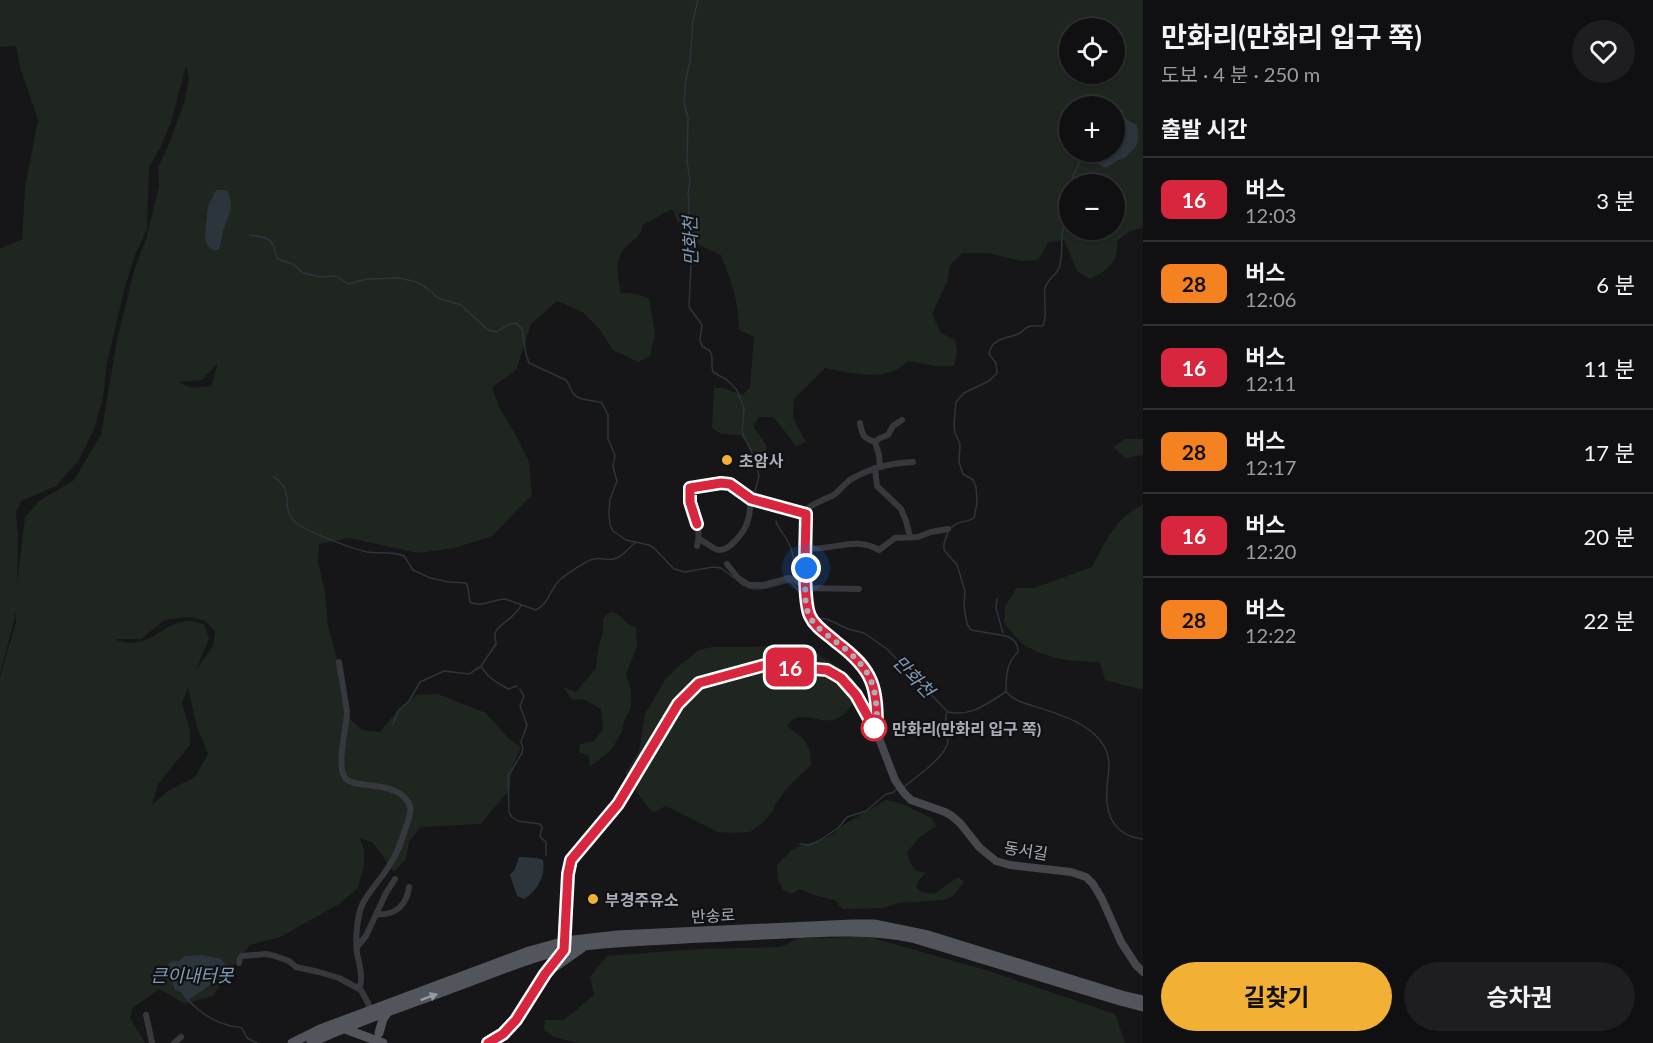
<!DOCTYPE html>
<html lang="ko">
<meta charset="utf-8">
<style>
body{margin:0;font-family:Lato,"Noto Sans KR",sans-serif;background:#1e1e20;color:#f1f3f6;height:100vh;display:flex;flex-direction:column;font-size:22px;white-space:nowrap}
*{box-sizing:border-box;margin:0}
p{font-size:20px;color:#9c9d9f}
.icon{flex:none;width:33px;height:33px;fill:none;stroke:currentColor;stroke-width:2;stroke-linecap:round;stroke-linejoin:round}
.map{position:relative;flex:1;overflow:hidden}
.panel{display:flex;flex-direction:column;background:#101012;width:510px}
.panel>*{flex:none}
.badge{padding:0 12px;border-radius:9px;font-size:21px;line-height:39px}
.buttons{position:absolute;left:1059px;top:18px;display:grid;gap:12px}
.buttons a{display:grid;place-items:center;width:66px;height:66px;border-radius:50%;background:#101012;box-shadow:0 2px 4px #0004,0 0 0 2px #303032;font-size:30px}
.you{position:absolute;width:30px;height:30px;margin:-15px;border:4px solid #fff;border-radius:50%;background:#1a73e8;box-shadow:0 0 0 9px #1a73e833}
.map>.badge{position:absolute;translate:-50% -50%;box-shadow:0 0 0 3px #fff}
h2{padding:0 18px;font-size:22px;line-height:54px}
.round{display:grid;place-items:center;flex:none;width:63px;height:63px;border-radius:32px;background:#1e1e20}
.overview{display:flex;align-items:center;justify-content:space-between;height:102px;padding:0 18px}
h1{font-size:28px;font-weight:700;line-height:45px}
.cta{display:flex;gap:12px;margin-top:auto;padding:12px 18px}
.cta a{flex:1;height:69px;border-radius:36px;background:#f2b134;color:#111;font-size:24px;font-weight:700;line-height:69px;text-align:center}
.cta a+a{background:#1e1e20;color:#f1f3f6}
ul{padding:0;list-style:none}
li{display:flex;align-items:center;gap:18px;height:84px;padding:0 18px;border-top:2px solid #303032}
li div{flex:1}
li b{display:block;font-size:22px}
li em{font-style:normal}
li .badge{min-width:66px;font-weight:700;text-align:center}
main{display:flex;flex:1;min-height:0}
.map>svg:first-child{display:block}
.green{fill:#1e261f;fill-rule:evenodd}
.water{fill:#2c353c}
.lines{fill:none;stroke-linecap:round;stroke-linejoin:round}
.stream{stroke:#2c353c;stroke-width:1.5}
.street{stroke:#37383d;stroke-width:6}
.secondary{stroke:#45474d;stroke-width:8}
.primary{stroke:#53555c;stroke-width:9}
.oneway{fill:#979ba6}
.line-casing{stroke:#fff;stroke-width:14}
.line{stroke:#d7263d;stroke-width:9}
.walk{stroke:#a8adb8;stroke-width:6;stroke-dasharray:0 10.8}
.poi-dot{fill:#f2b134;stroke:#111113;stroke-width:2}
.stop-dot{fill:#fff;stroke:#d7263d;stroke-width:3}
.labels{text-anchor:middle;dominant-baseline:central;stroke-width:4.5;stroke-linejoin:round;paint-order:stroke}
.poi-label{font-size:16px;font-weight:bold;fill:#a8adb8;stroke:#111113;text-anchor:start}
.stop-label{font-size:16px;font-weight:bold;fill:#a8adb8;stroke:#111113;text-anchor:start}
.street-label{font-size:16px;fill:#a8adb8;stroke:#111113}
.water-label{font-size:18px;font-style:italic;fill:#7f9bb3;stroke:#111113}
</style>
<main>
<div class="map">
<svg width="1143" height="1043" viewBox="0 0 1143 1043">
<rect width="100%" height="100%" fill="#161618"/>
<path class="green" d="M0 0H1143V228L1130 231 1117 241C1118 264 1109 269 1090 279L1077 271 1064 240 1049 242 1038 260 1021 261 988 253H962L950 265 947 282 932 314 941 333 955 340 957 352 954 366H936L908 361C904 364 900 368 896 370 875 380 847 372 825 368L794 399 793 418 806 442 795 446 788 435 773 417H759L753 426 766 445V454L753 452 740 435 721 434 712 428 714 388H723L743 395 750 387 754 337 739 330C739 301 731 281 721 255L697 244 680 227 672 209 643 225C640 237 638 236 629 244 614 256 617 276 621 293H631L649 298 655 334 650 356 638 362 613 350 600 330 584 313 557 301 531 324 516 370 492 387 499 407 517 437 529 462 532 495 492 536 455 548 418 553 349 538 319 544 318 562 325 592 328 626 337 659 340 692 346 715 362 730 380 732 396 713 416 695 438 694 486 713 508 738 521 748 512 766 510 789 481 824 421 827 409 841 406 859 394 872 373 843 360 838 364 850V865L358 888 339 904 280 937 250 945 230 970 213 996 185 1004 159 989 133 1008 130 1018 145 1043H0V677L16 622 15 611 14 622 0 673V249L22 239 25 188 38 120 20 67 16 46 0 47ZM1070 28H1114V74H1070ZM186 66 189 78 185 100 169 144 158 168 159 187 146 239 134 271 117 340 101 435 74 480 39 501 25 517 17 583 18 539 16 512 21 501 56 486 79 460 95 427 103 397 107 363 124 291 133 260 147 229 149 167 160 148 171 122ZM1070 106H1114V152H1070ZM1070 184H1114V230H1070ZM218 363 211 386 192 388 178 382 202 380ZM187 617 204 620 215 631 213 646 196 670 209 638 204 625C200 623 194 621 190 621 162 620 149 654 114 639H141L165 620ZM188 687 196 724 208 754 195 777 169 790 152 805 158 784 190 745V730L182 703Z
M1124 439H1143V455L1125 458 1113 447Z
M1143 505V690L1105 680 1100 662C1074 662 1045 659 1023 644 1016 639 1010 629 1004 623L1005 606 1017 588H1034L1092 567C1104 544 1117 515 1143 505Z
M612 612C623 614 625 625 636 628L637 647 626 674 631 691V707L624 721 622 732 611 750 590 767 589 756 579 752 580 744 594 741 603 729 601 709 583 699 573 700 563 687 576 692 596 668 598 650 603 632V620L607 614Z
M789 645 807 647 840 668 853 679 860 691C855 699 850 709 843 715 824 731 800 704 787 726 804 739 811 742 811 765L786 789 776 803 772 812 762 823 750 832 734 833 718 832 666 806 653 812C641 802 634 786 625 773L639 751 645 714 665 680 680 665 699 650 712 647H752Z
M886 800 900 803 932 818 936 826 920 837 907 852 909 861 916 871 926 873 918 881 916 888 922 892 934 894 958 877 964 882 953 896 944 900 899 903 883 908 842 909 835 900 817 896 799 889 792 894 783 890 778 879 777 865 793 849 830 836 843 825Z
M862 935 989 971 1115 1014 1125 1043H578L554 1037 544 1030 545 1020H564L594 995 590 977 607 956 699 949 781 947 798 938H837Z"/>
<path class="water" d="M1115 110H1123C1124 119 1129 122 1137 125 1138 134 1140 143 1133 150 1131 152 1128 154 1126 157L1118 160 1106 168 1083 156 1090 152H1114Z
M216 190H227C236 206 227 218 222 234 221 239 221 244 219 249L215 251 210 248 206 242 205 235 208 206Z
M519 857 537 858 543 860C546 876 537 891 524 899L517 896 510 875 515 869Z
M203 955 221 959C226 965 228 968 224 975L187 1001 181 992 175 990C173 979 165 980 165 967L172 961H179L185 956Z"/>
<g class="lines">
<path class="stream" d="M698 0 693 20 690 62 686 78 684 102 688 118 687 161 690 181 688 194 689 200V212L692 244 689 307 702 325 700 340 702 346 710 351 712 356V367L713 372 727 380 737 390 744 408 742 432 755 459 759 476 754 495
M1075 184 1073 176 1081 159 1084 157
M250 235C270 238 273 238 277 259L293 264 303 273 320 277 336 276 348 284 367 279 399 278 417 282 427 288 438 298 461 305 488 330 497 332 507 325 516 323 522 329 526 354 529 363 566 380C569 384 570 389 573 393 579 402 593 399 602 403L608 415V439L615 455 613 467 617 481 610 499 609 514 610 525 613 531 626 540 649 545 654 548 674 569 685 572 713 567 721 568 734 578
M274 477C277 480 282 483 284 487 290 499 283 509 294 521 304 531 353 549 367 552 380 554 391 551 404 556L413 570 430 578 449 582 466 583C470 589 468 595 470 602 482 608 493 599 505 599L536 610C550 603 550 587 562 578 569 573 586 560 594 559 603 557 607 562 617 558 624 555 629 547 635 543
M776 521C778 528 782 532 786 538 793 551 796 561 793 576
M951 528C957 520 967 523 974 518L977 503 976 487 973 480 963 474 959 462 960 444 955 433 954 425 956 402 964 393 989 381 997 373 996 363 989 354C992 337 1008 339 1020 333 1026 330 1022 329 1028 327 1032 325 1038 326 1043 326 1048 313 1043 300 1045 288 1047 279 1056 276 1059 268 1065 250 1057 229 1070 213
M948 532 944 544V550L957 565 965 591 964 607 967 624 971 630 1006 636C1014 639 1018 643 1018 652 1006 663 1006 677 1006 692
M740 583C755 595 771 586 789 582L792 583
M792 583 801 594 805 618H810
M997 599 996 608 1003 633
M815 618 827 619 848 629 864 633 887 649 948 712C971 717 986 704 1006 692 1010 696 1016 700 1021 702 1050 712 1092 720 1106 750 1112 763 1107 777 1107 791 1105 817 1116 836 1143 839
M517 686 508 689C495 681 490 680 481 666L496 644C496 641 494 637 495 634 495 626 517 617 521 605
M520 689 524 696 520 706 527 725 521 742 523 748 522 753 508 776 509 812 512 817 518 821 540 824 542 827 540 837 546 842V856
M393 724 398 711 409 701 420 682 444 671 469 674 480 667
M905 786C915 778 947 756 948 741 949 731 943 722 947 712
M800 844 809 845 817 842 838 828 847 817 866 811 886 794 892 793 897 789
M188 1000C199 1012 211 1020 227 1025 232 1027 236 1026 242 1028L247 1038 257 1043"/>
<path class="street" d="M860 423C862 435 863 438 875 442
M880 467 879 455 875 442 880 438 888 435 893 426 902 420
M875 468 877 486 901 509 906 521 910 537
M699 539C706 542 715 551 720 550 730 550 744 532 747 523 750 516 750 507 751 499
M697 546C703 527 690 508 690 488L721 483 730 484 751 499 806 515
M806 548C831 552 855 535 879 550L895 538 918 537 931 532 948 529
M727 564 738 578 749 585H764L789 578 795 580 806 588 859 589
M339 662 347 712C347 727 335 768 346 779 355 789 394 780 408 802 413 808 409 817 407 824 402 839 398 853 389 866 381 879 370 890 363 903 357 914 355 941 357 953 359 964 364 978 359 989
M877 733C877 689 876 672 839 644 830 637 818 630 812 619 803 606 805 528 807 509 814 503 823 500 832 496 839 492 843 485 850 480 869 468 892 463 913 462
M377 914C396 916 407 904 409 887
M357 947 366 936 386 893 395 879
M239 963 240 958 242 956 266 954 275 956 289 961 296 967 319 972 339 978 361 990 371 1009
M146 1015 152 1043
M174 1043 181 1037"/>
<path class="secondary" d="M488 1043 503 1034 516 1020 545 974 561 955 565 941 568 874 571 860 618 804 678 704 699 683 765 665 827 671 841 678 856 695 869 718 877 733 895 780 904 793 911 800 945 812 952 816 960 823 979 847 996 861 1010 865 1071 872 1086 877 1093 884 1102 899 1121 942 1136 965 1143 972"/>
<path class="primary" d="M545 974 582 948
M345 1029 383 1043
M379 1033 383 1019 387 1013
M292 1043 320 1029 529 951 565 941 617 935 852 924H874L928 935 1125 996 1143 1000
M311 1043C357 1021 406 1006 453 988 503 970 549 948 603 944 657 940 711 938 764 935 814 933 863 928 912 938L1120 1001 1143 1007"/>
</g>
<defs><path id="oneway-solid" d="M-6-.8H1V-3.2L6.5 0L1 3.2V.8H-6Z" transform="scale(1.5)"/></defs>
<use class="oneway" href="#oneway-solid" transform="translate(429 997) rotate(-20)"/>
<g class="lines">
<g class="line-casing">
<path id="line" d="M488 1043 503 1034 516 1020 545 974 564 950 568 874 571 860 618 804 678 704 699 683 765 665 827 670 841 678 856 695 877 733C877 687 875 671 836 642 827 634 815 627 810 616 802 599 806 537 806 514L751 499 730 484 721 483 690 488V502L697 524"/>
</g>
<use href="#line" class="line"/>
<path class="walk" d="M806 568C806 583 803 602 809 615 814 626 826 634 835 641 875 671 877 686 877 733L874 728"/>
</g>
<g class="poi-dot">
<circle cx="727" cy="460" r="6"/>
<circle cx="593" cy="899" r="6"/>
</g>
<circle class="stop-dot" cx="874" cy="728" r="12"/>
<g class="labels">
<g class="poi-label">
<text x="739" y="460">초암사</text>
<text x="605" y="899">부경주유소</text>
</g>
<g class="stop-label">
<text x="892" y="728">만화리(만화리 입구 쪽)</text>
</g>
<g class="street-label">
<text transform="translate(1026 850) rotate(9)">동서길</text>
<text transform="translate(713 915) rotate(-3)">반송로</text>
</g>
<g class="water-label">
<text transform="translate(690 241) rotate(-92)">만화천</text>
<text transform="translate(914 676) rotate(46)">만화천</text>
<text x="192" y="975">큰이내터못</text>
</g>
</g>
</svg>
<div class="buttons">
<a><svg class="icon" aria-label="locate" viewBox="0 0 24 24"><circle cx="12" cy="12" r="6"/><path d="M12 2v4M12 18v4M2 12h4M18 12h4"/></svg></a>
<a>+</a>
<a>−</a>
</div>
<div class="you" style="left:806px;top:568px"></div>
<b class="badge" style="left:790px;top:667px;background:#d7263d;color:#fff">16</b>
</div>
<section class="panel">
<div class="overview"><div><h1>만화리(만화리 입구 쪽)</h1><p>도보 · 4 분 · 250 m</p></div><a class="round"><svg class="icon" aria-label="heart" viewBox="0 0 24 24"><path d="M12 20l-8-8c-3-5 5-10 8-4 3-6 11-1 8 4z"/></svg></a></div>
<h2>출발 시간</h2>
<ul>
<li><span class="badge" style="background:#d7263d;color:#fff">16</span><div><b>버스</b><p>12:03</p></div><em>3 분</em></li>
<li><span class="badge" style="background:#f58220;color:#111">28</span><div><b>버스</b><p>12:06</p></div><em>6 분</em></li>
<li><span class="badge" style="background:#d7263d;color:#fff">16</span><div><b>버스</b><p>12:11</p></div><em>11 분</em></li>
<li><span class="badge" style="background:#f58220;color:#111">28</span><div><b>버스</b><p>12:17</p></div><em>17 분</em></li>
<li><span class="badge" style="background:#d7263d;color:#fff">16</span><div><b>버스</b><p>12:20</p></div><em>20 분</em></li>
<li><span class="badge" style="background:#f58220;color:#111">28</span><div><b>버스</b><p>12:22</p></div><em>22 분</em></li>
</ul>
<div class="cta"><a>길찾기</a><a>승차권</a></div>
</section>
</main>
